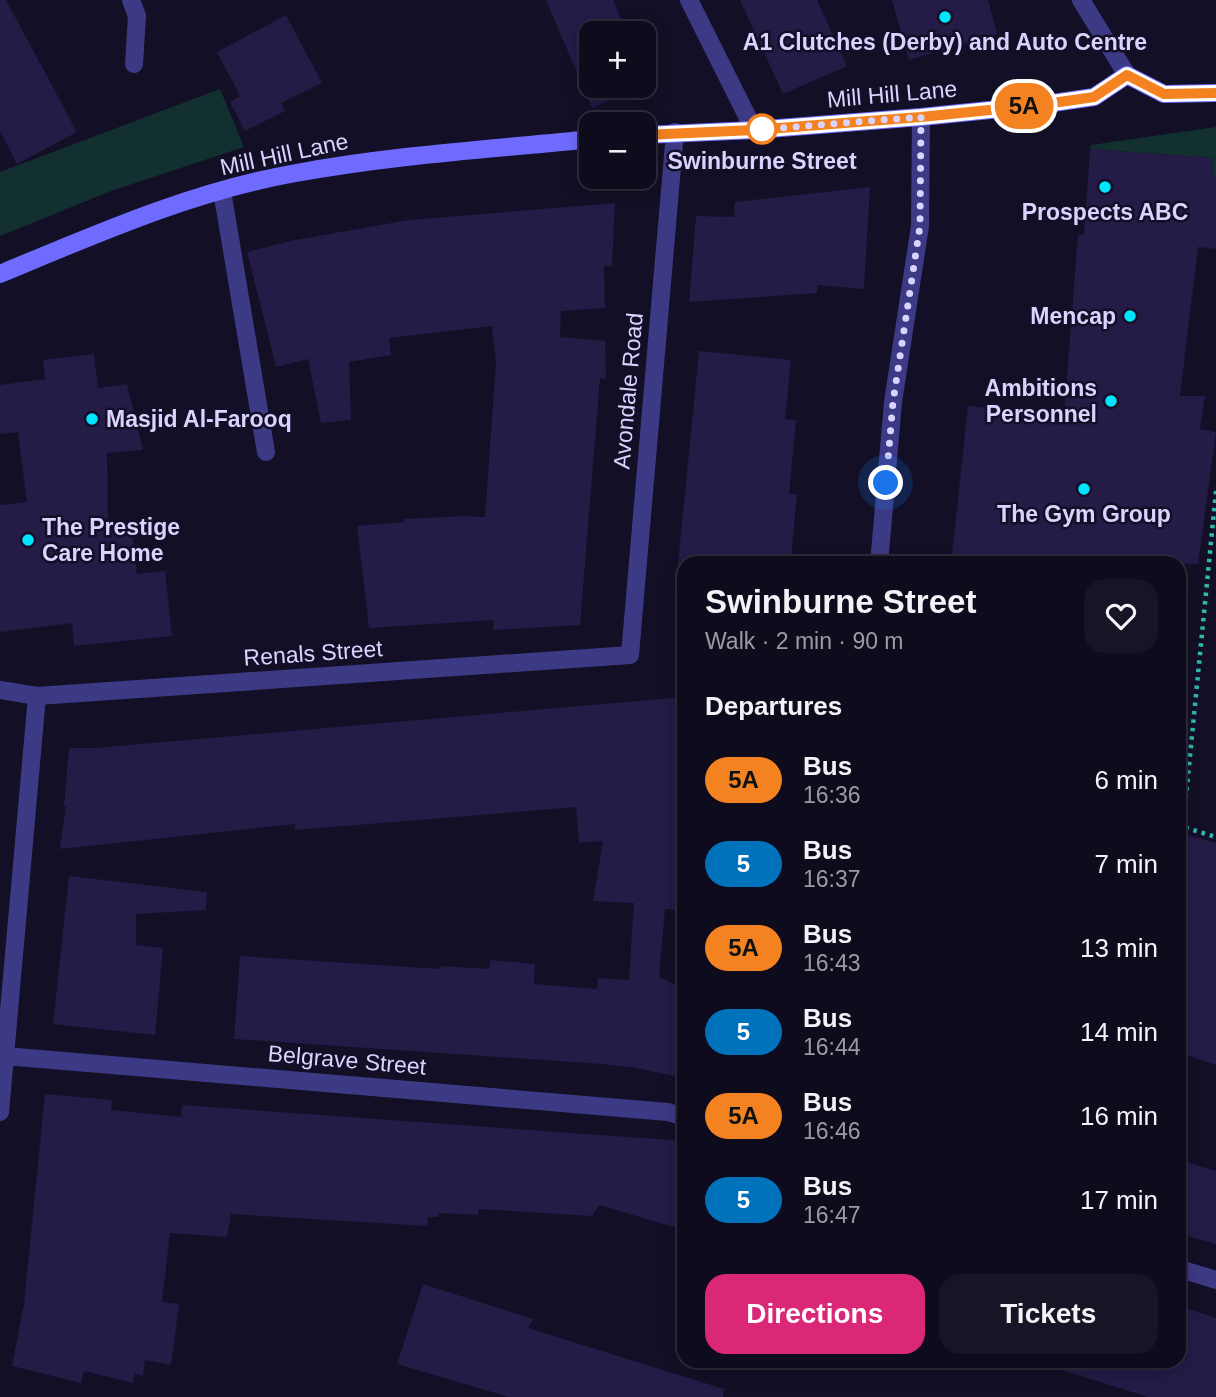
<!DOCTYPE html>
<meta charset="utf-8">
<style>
body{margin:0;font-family:Arial,sans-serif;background:#171425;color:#f1f3f6;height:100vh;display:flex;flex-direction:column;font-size:26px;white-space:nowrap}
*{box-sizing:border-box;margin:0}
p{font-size:23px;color:#9b9ba3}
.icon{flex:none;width:38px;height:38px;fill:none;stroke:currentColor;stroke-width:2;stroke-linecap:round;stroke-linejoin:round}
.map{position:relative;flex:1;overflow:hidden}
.side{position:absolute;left:677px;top:556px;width:509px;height:812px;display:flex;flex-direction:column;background:#0e0b1c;border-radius:21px;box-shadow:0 4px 18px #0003,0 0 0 2px #2e2b3b}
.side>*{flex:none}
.badge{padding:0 14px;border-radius:23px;font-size:24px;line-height:46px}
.tools{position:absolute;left:579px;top:21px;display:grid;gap:14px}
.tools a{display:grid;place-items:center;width:77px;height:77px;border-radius:14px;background:#0e0b1c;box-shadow:0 4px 18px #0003,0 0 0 2px #2e2b3b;font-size:35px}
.you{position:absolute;width:35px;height:35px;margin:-18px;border:5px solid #fff;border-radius:50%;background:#1a73e8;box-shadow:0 0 0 10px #1a73e833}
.map>.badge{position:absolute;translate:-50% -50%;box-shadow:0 0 0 4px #fff}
h2{padding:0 28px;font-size:26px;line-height:63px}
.round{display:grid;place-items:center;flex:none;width:74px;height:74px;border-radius:21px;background:#171425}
.summary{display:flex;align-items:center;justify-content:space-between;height:119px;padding:0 28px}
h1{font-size:33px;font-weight:800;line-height:52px}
.primary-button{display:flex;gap:14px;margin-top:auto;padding:14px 28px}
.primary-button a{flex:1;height:80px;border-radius:21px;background:#db2777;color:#fff;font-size:28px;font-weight:800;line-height:80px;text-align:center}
.primary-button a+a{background:#171425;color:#f1f3f6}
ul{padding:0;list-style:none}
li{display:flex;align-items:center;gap:21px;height:84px;padding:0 28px}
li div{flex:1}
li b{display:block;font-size:26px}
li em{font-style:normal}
li .badge{min-width:77px;font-weight:700;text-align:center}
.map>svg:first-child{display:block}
.green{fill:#12302f}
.building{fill:#241b47}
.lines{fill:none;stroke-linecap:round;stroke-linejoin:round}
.path{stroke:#2fb8b0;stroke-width:4.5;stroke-dasharray:3.5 5;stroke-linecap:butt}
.lane{stroke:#3d3a85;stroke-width:18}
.street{stroke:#3d3a85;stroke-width:18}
.secondary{stroke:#6f6bff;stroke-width:18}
.line-casing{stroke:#fff;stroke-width:16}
.line{stroke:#f58220;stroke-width:10}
.walk{stroke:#d9d4ff;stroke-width:7;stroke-dasharray:0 12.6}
.poi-dot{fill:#00e5ff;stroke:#130f26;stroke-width:2.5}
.stop-dot{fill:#fff;stroke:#f58220;stroke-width:3.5}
.labels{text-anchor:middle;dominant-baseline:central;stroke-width:5;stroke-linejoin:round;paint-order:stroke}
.poi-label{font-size:23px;font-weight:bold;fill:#d9d4ff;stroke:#130f26}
.street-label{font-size:23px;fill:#d9d4ff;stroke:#130f26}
.stop-label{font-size:23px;font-weight:bold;fill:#d9d4ff;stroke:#130f26}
</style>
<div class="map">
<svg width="1216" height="1397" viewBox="0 0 1216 1397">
<rect width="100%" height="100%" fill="#130f26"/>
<path class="green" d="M220 89 244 147 111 191 0 236V172Z
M1216 127V176H1213L1212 158 1090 149 1091 145Z"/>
<path class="building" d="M0 0H6L77 132 17 164 0 131Z
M546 0H613L627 33H592V86H641L592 108Z
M740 0H817L847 66 783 94Z
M892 0H988L997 34 909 60Z
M286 15 322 83 281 103 285 111 245 131 230 102 240 96 217 52Z
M1090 149 1212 158 1213 176H1216V249L1198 247 1180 396H1205L1200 429 1216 432 1198 564H951L968 406 1064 415 1078 235H1084Z
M870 187 864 289 817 285V293L689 302 696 216 734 217 735 202Z
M615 203 612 266H604L605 308 561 311 560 337 605 341 606 379 600 378 580 625 493 630 494 620 369 628 357 526 405 522 404 519 465 516 485 517 496 362 492 326 389 338 391 355 349 362 351 420 321 423 308 359 276 367 247 252 295 240 409 220Z
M699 351 791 360 785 419 796 420 789 494H797L791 560 772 559 771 564H678Z
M94 354 98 388 127 384 143 450 107 453 108 525 131 523 137 574 165 571 172 636 74 646 72 623 0 632V505L27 502 18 432 0 434V385L45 379 43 360Z
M684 697V910L665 909 659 977 684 989V1078L636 1068 602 1064 234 1039 240 956 441 969V966L489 969 490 960 535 964 534 984 597 989 598 978 629 980 634 903 593 901 603 841 579 843 576 807 295 830V824L60 849 66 806H64L69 748H95Z
M1180 833 1216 843V1065L1180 1053Z
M69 876 207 892 206 910 136 914V945L163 948 155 1035 53 1024Z
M45 1094 112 1100 111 1110 181 1117 182 1105 684 1141V1230L599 1205 592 1216 478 1209V1215L439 1213 438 1217H428L427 1226 231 1214 227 1237 170 1233 162 1302 179 1304 171 1365 145 1360 143 1376 135 1374 133 1383 84 1371 81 1383 12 1366 24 1304Z
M1180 1160 1216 1171V1244L1180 1234Z
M423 1284 533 1319 528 1328 724 1389 723 1397H509L397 1364Z
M1180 1306 1216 1318V1397H1148L1059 1369 1060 1362H1180Z"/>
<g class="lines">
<path class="path" d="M1216 491 1183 827 1216 837"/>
<path class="lane" d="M222 191 266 452
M879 564 893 402 920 226 921 117"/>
<path class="street" d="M131 0 137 16 134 64
M689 0 754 130
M1081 0 1127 75
M0 690 37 696 630 655 675 132
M5 1056 668 1112 684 1117
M0 1112 37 696
M1180 1269 1216 1280"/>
<path class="secondary" d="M644 135 754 130 921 117 1039 105 1094 97 1127 75 1164 94 1216 93
M0 274C96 234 193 191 296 173 393 155 493 149 592 139"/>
</g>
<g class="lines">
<g class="line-casing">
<path id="line" d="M644 135 754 130 921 117 1039 105 1094 97 1127 75 1164 94 1216 93"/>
</g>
<use href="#line" class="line"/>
<path class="walk" d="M762 129 754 130 921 117 920 226 893 402 886 483"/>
</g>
<g class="poi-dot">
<circle cx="945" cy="17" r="7"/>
<circle cx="1105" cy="187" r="7"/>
<circle cx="1130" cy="316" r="7"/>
<circle cx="1111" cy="401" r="7"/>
<circle cx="92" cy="419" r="7"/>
<circle cx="1084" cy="489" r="7"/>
<circle cx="28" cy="540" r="7"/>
</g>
<circle class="stop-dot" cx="762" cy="129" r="14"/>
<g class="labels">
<g class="poi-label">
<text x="945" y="42">A1 Clutches (Derby) and Auto Centre</text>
<text x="1105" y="212">Prospects ABC</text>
<text x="1116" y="316" text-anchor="end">Mencap</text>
<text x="1097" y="388" text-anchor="end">Ambitions<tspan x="1097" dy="26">Personnel</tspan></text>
<text x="106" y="419" text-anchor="start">Masjid Al-Farooq</text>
<text x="1084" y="514">The Gym Group</text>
<text x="42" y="527" text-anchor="start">The Prestige<tspan x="42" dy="26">Care Home</tspan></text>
</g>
<g class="street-label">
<text transform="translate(892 94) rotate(-5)">Mill Hill Lane</text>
<text transform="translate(284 154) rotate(-12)">Mill Hill Lane</text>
<text transform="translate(628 391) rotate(-85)">Avondale Road</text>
<text transform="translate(313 653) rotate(-4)">Renals Street</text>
<text transform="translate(347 1060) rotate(5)">Belgrave Street</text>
</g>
<g class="stop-label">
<text x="762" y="161">Swinburne Street</text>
</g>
</g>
</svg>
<div class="tools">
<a>+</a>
<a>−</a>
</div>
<div class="you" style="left:886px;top:483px"></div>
<b class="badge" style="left:1024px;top:106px;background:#f58220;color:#111">5A</b>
<section class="side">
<div class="summary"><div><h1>Swinburne Street</h1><p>Walk · 2 min · 90 m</p></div><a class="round"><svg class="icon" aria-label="heart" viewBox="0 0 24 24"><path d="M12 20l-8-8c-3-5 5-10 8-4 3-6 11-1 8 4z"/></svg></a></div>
<h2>Departures</h2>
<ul>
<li><span class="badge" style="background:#f58220;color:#111">5A</span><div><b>Bus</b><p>16:36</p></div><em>6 min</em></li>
<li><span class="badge" style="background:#0072bc;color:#fff">5</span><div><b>Bus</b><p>16:37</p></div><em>7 min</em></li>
<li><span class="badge" style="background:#f58220;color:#111">5A</span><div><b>Bus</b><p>16:43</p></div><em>13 min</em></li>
<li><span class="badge" style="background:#0072bc;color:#fff">5</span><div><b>Bus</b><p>16:44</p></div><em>14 min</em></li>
<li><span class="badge" style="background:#f58220;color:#111">5A</span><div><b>Bus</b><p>16:46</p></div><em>16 min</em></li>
<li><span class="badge" style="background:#0072bc;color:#fff">5</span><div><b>Bus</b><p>16:47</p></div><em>17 min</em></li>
</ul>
<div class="primary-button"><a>Directions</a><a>Tickets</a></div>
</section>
</div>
